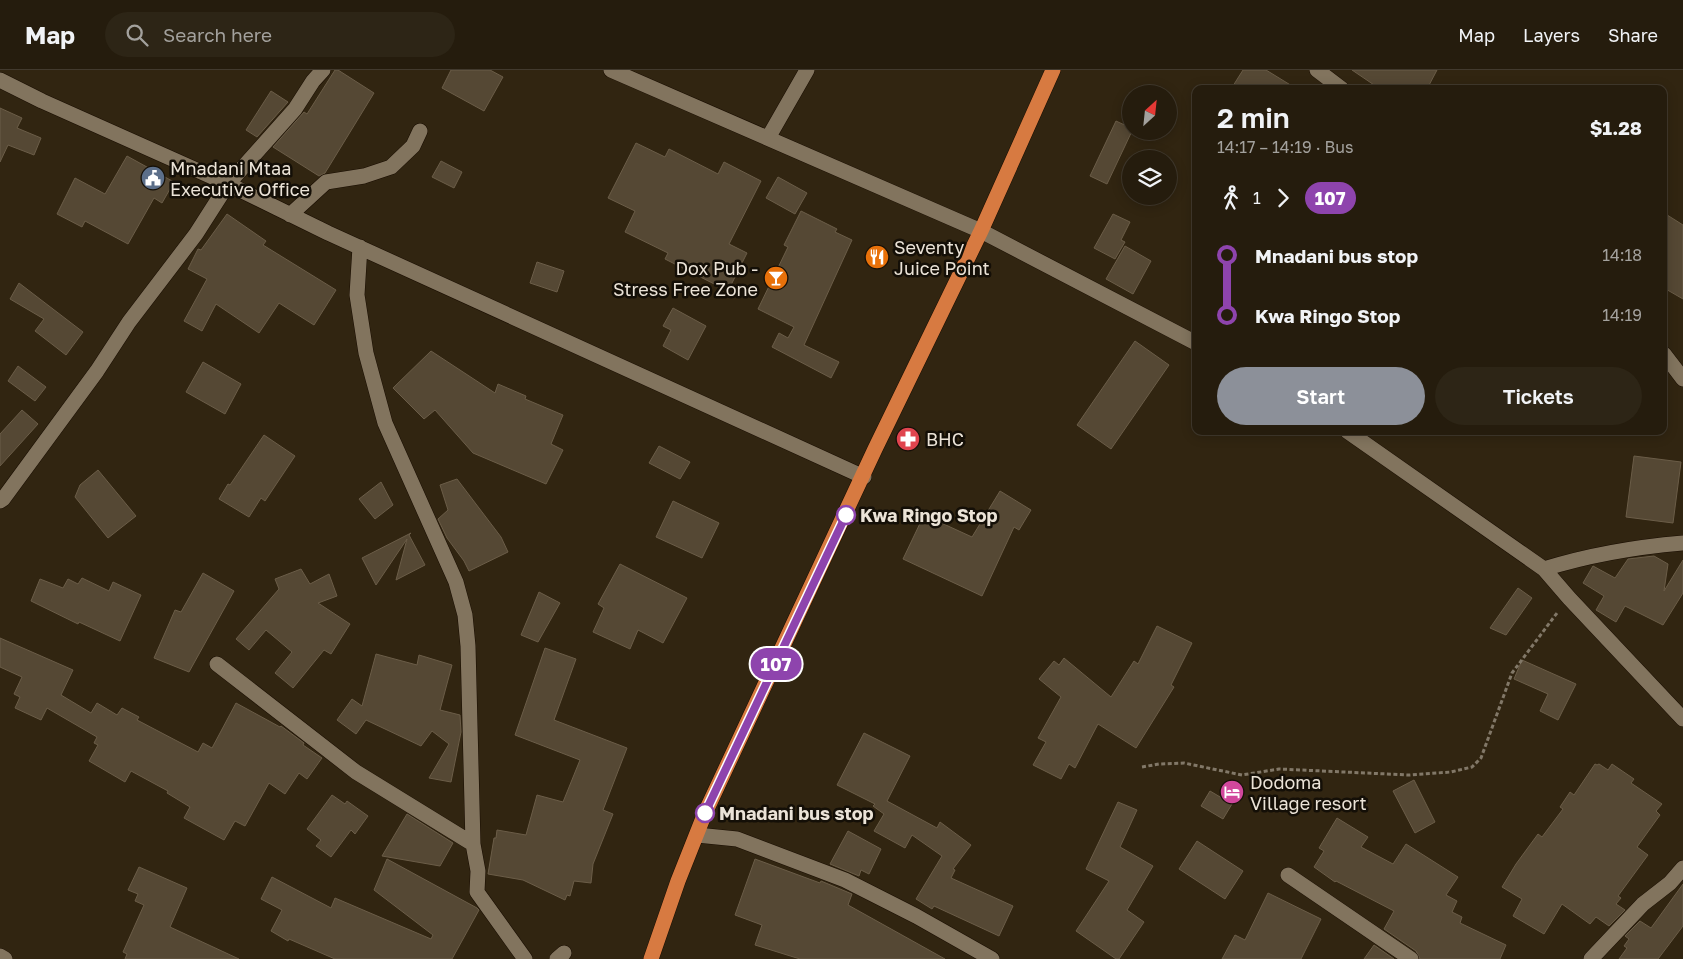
<!DOCTYPE html>
<meta charset="utf-8">
<style>
body{margin:0;font-family:"Golos Text",sans-serif;background:#2d2516;color:#f1f3f6;height:100vh;display:flex;flex-direction:column;font-size:19px;white-space:nowrap}
*{box-sizing:border-box;margin:0}
p{font-size:16px;color:#a3a19d}
.icon{flex:none;width:28px;height:28px;fill:none;stroke:currentColor;stroke-width:2;stroke-linecap:round;stroke-linejoin:round}
.map{position:relative;flex:1;overflow:hidden}
.details{position:absolute;left:1192px;top:15px;width:475px;height:350px;display:flex;flex-direction:column;background:#251c0d;border-radius:10px;box-shadow:0 2px 12px #0003,0 0 0 1px #423a2e}
.details>*{flex:none}
.badge{padding:0 10px;border-radius:16px;font-size:18px;line-height:32px}
.needle{width:32px;rotate:27deg}
.buttons{position:absolute;left:1122px;top:15px;display:grid;gap:10px}
.buttons a{display:grid;place-items:center;width:55px;height:55px;border-radius:50%;background:#251c0d;box-shadow:0 2px 12px #0003,0 0 0 1px #423a2e;font-size:25px}
.map>.badge{position:absolute;translate:-50% -50%;box-shadow:0 0 0 2px #fff}
.legs{display:flex;align-items:center;gap:8px;height:55px;padding:0 25px;font-size:16px}
.legs p{margin-inline-start:auto}
.overview{display:flex;align-items:center;justify-content:space-between;height:85px;padding:0 25px}
h1{font-size:28px;font-weight:600;line-height:38px}
.action{display:flex;gap:10px;margin-top:auto;padding:10px 25px}
.action a{flex:1;height:58px;border-radius:30px;background:#8c9099;color:#fff;font-size:20px;font-weight:600;line-height:58px;text-align:center}
.action a+a{background:#2d2516;color:#f1f3f6}
ul{padding:0 25px;list-style:none}
li{display:flex;align-items:center;gap:18px;height:60px;font-size:19px}
li i{display:grid;place-items:center;width:8px;height:100%;margin:0 6px;background:currentColor}
li i::after{content:'';width:12px;height:12px;margin:-6px;border:4px solid;border-radius:50%;background:#251c0d}
li p{margin-inline-start:auto}
li:first-child i{background:linear-gradient(#0000 50%,currentColor 0)}
li:last-child i{background:linear-gradient(currentColor 50%,#0000 0)}
header{display:flex;align-items:center;gap:30px;box-sizing:border-box;height:70px;padding:0 25px;background:#251c0d;border-bottom:1px solid #423a2e}
header strong{font-size:24px}
nav{display:flex;gap:28px;margin-inline-start:auto;font-size:18px}
.search{width:350px;height:45px;background:#2d2516;display:flex;align-items:center;gap:12px;box-sizing:border-box;padding:0 18px;border-radius:28px;color:#a3a19d;font-size:19px}
.map>svg:first-child{display:block}
.building{fill:#554834;stroke:#6b5d48}
.lines{fill:none;stroke-linecap:round;stroke-linejoin:round}
.minor-casing{stroke:#190d00;stroke-width:16}
.highway-casing{stroke:#190d00;stroke-width:16}
.path{stroke:#827868;stroke-width:3;stroke-dasharray:4 2.5;stroke-linecap:butt}
.minor{stroke:#82745e;stroke-width:15}
.highway{stroke:#d77a41;stroke-width:15}
.line-1-casing{stroke:#fff;stroke-width:11}
.line-1{stroke:#8e44ad;stroke-width:8}
.stop-1-dot{fill:#fff;stroke:#8e44ad;stroke-width:2.5}
.labels{text-anchor:middle;dominant-baseline:central;stroke-width:5;stroke-linejoin:round;paint-order:stroke}
.poi-label{font-size:18px;fill:#ebe3d7;stroke:#140f07;text-anchor:start}
.stop-label{font-size:18px;font-weight:bold;fill:#ebe3d7;stroke:#140f07;text-anchor:start}
</style>
<header>
<strong>Map</strong>
<div class="search"><svg class="icon" aria-label="search" viewBox="0 0 24 24"><circle cx="10" cy="10" r="6"/><path d="M15 15l6 6"/></svg>Search here</div>
<nav><a>Map</a><a>Layers</a><a>Share</a></nav>
</header>
<div class="map">
<svg width="1683" height="889" viewBox="0 0 1683 889">
<rect width="100%" height="100%" fill="#312511"/>
<path class="building" d="M335 0H338L374 23 325 103 319 106 273 77 304 42 307 44Z
M451 0H490L503 7 484 41 442 18Z
M1243 0H1266L1297 19H1231Z
M1352 0H1437L1427 19H1380Z
M271 21 288 32 257 67 246 60Z
M0 38 22 48 17 58 41 68 34 85 8 75 0 92Z
M1116 51 1131 58 1132 61 1107 114 1090 106Z
M636 73 665 87 669 79 718 104 724 92 761 111 729 174 747 183 728 221 665 189 668 183 625 162 635 141 608 128Z
M127 86 174 112 162 133 154 128 128 174 85 151 82 157 57 144 75 108 105 124Z
M441 91 462 102 454 118 432 107Z
M778 107 807 123 795 144 766 128Z
M801 141 837 159 835 162 852 170 804 275 839 292 831 308 772 277 779 263 788 268 794 257 758 239 788 177 784 175Z
M1664 143 1683 155V229L1664 218Z
M227 144 266 171 263 175 336 220 314 255 279 233 259 263 216 234 202 261 184 251 207 209 188 199 198 179 201 180Z
M1113 144 1130 152 1121 170 1125 172 1115 189 1094 178Z
M1125 176 1151 191 1133 224 1106 209Z
M537 192 564 201 557 222 530 213Z
M19 213 83 262 66 285 35 261 44 249 10 229Z
M673 238 706 256 688 290 663 276 671 260 663 256Z
M1135 271 1169 295 1111 379 1077 355Z
M431 281 495 323 498 314 526 326 525 329 563 345 551 374 563 380 546 414 473 383 435 340 424 349 393 318Z
M203 292 241 314 225 344 186 322Z
M18 296 46 317 35 331 8 311Z
M22 340 38 354 0 396V364Z
M264 365 295 386 265 431 261 428 249 447 219 429 228 414 230 415Z
M659 376 690 392 680 409 649 393Z
M1634 386 1681 392 1673 453 1626 447Z
M98 400 136 446 108 468 75 427 80 415Z
M457 409 501 467 508 482 469 501 464 491 447 468 438 449 448 440 440 415Z
M381 412 393 435 375 449 359 429Z
M1000 421 1031 440 1019 460 1014 457 982 526 903 489 924 445 972 467Z
M673 431 719 453 702 488 656 467Z
M411 463 409 465 425 495 396 510 407 469 376 515 362 488Z
M1654 486 1668 494 1664 521 1683 490V523L1663 555 1625 536 1616 552 1596 540 1604 526 1583 513 1593 496 1615 508 1628 489Z
M620 494 687 528 663 573 638 560 630 579 593 562 604 538 598 534Z
M301 499 310 514 329 504 337 526 318 533 350 554 331 584 324 580 293 618 275 603 292 582 266 560 249 580 236 569 279 519 275 509Z
M203 503 234 521 189 602 154 588 175 540 181 542Z
M82 508 109 521 113 512 141 525 120 571 79 552 78 554 31 531 40 509 63 518 68 509 78 514Z
M1518 518 1532 528 1506 565 1490 558Z
M539 522 560 533 538 572 521 565Z
M1157 556 1192 573 1171 615 1174 617 1136 678 1098 654 1075 698 1069 694 1061 709 1033 695 1046 672 1038 668 1061 627 1039 609 1054 591 1059 595 1064 588 1111 627 1134 591 1138 594Z
M0 568 73 600 61 625 91 643 97 633 117 645 122 638 139 647 137 650 198 682 203 673 212 678 236 633 280 657 281 656 304 673 303 675 322 688 307 709 299 703 285 724 269 713 245 756 235 751 224 770 184 748 190 737 167 723 168 721 131 701 125 712 89 691 98 675 94 673 97 667 47 638 41 650 15 638 20 627 14 624 22 607 0 597Z
M545 578 576 589 554 650 627 678 603 740 613 744 593 794 591 813 574 811 570 826 567 825 565 830 523 810 488 804 494 768H496L497 760 526 765 537 725 563 732 580 690 515 665Z
M376 584 417 595 419 585 452 595 440 640 460 645 461 662 451 712 429 708 449 674 432 661 421 676 366 650 356 664 337 650 352 629 362 636Z
M1522 590 1576 614 1558 650 1540 641 1548 624 1514 609Z
M864 663 910 686 887 731 937 758 940 752 971 775 953 799 955 800 951 808 1013 836 999 866 934 836 932 839 916 829 942 786 912 765 905 778 874 761 884 744 873 736 875 734 837 715Z
M1595 694 1597 695 1599 694 1608 700 1612 694 1634 709 1631 713 1662 734 1656 741 1660 745 1637 777 1648 785 1618 826 1621 828 1616 834 1625 840 1609 856 1596 847 1590 854 1562 834 1544 864 1513 846 1522 829 1502 817 1516 794 1538 764 1542 767 1563 739 1560 737 1570 722 1574 725Z
M1414 710 1435 752 1415 763 1393 721Z
M1210 721 1232 734 1223 749 1201 736Z
M332 725 345 734 347 731 368 746 355 764 351 760 331 787 316 776 321 770 307 759Z
M1118 732 1137 740 1120 777 1153 796 1127 840 1144 852 1119 889H1116L1076 861 1109 811 1086 799Z
M407 744 453 773 440 796 382 786Z
M1337 748 1368 767 1361 777 1393 794 1406 774 1458 807 1446 825 1457 831 1452 842 1462 847 1460 853 1506 875 1500 889H1420L1416 881 1384 859 1394 841 1336 811 1335 812 1314 797 1324 781 1319 778Z
M848 761 881 779 869 804 861 800 859 806 830 794Z
M1197 771 1243 801 1225 829 1179 799Z
M387 789 477 838 479 840 452 889H335L289 869 288 871 271 861 282 840 261 829 272 807 331 838 335 828 431 869 433 865 374 820Z
M755 789 820 813 821 811 852 824 848 835 945 889H800L755 875 762 855 735 845Z
M139 797 187 818 170 857 239 889H125L127 884 123 882 144 835 135 831 138 824 128 820Z
M1683 814V856L1658 889H1619L1627 878 1624 876 1629 869 1625 866 1640 851 1651 858Z
M1268 823 1321 849 1301 889H1222L1235 865 1245 870Z
M1374 875 1394 889H1364Z"/>
<g class="lines">
<g class="minor-casing">
<path id="minor" d="M611 0 981 161 1196 273
M1317 0 1342 19
M0 10 42 31 228 114 328 163 864 407
M768 68 807 0
M290 145 326 112 364 106 391 97 413 76 420 61
M360 177 357 225 366 283 385 353 456 512 465 545 468 576 473 774 478 801 477 822 525 889
M1664 284 1683 309
M1347 361 1544 499 1569 528 1683 649
M0 431 3 429 97 301 129 252 196 164 228 114 295 39 313 11 323 0
M1544 499C1589 485 1636 477 1683 473
M217 594 356 702 473 774
M697 765 737 769 845 810 916 846 992 889
M1288 805 1411 889
M0 886 5 889
M557 889 564 883
M1591 889 1643 834 1670 813 1683 798"/>
</g>
<g class="highway-casing">
<path id="highway" d="M651 889 678 811 705 743 875 379 981 161 1053 0"/>
</g>
<path class="path" d="M1142 697 1159 694 1184 693 1242 705 1279 699 1409 705 1451 702 1472 697 1481 688 1512 603 1557 543"/>
<use href="#minor" class="minor"/>
<use href="#highway" class="highway"/>
</g>
<g class="lines">
<g class="line-1-casing">
<path id="line-1" d="M705 743 846 445"/>
</g>
<use href="#line-1" class="line-1"/>
</g>
<defs>
<g id="civic-disc" transform="scale(1.25)"><circle r="9.5" fill="#5c6f8a" stroke="#140f07"/><path d="M-.6-6.5H3V-4.5H.6V-3L4-1V1h2V6H-6V1h2V-1L-.6-3ZM-1.2 2.5V6h2.4V2.5Z" fill="#fff"/></g>
<g id="restaurant-disc" transform="scale(1.25)"><circle r="9.5" fill="#e8710a" stroke="#140f07"/><path d="M-5-6h1v4h1v-4h1v4h1v-4h1v5L-1.5 .5V6h-2V.5L-5-1ZM5-6V6H3V1.5H1.5Q1.5-4 5-6Z" fill="#fff"/></g>
<g id="bar-disc" transform="scale(1.25)"><circle r="9.5" fill="#e8710a" stroke="#140f07"/><path d="M-6-5H6L.8 .8V4.5H3.5V6h-7V4.5H-.8V.8Z" fill="#fff"/></g>
<g id="pharmacy-disc" transform="scale(1.25)"><circle r="9.5" fill="#e0444e" stroke="#140f07"/><path d="M-2-6h4v4h4v4h-4v4h-4v-4h-4v-4h4Z" fill="#fff"/></g>
<g id="hotel-disc" transform="scale(1.25)"><circle r="9.5" fill="#d1479c" stroke="#140f07"/><path d="M-6-4.5h1.5V1H6V5H4.5V3h-9V5H-6ZM-4 0a1.8 1.8 0 1 1 3.6 0ZM.5 0V-2.5h3Q6-2.5 6 0Z" fill="#fff"/></g>
</defs>
<g fill-rule="evenodd">
<use href="#civic-disc" x="153" y="108"/>
<use href="#restaurant-disc" x="877" y="187"/>
<use href="#bar-disc" x="776" y="208"/>
<use href="#pharmacy-disc" x="908" y="369"/>
<use href="#hotel-disc" x="1232" y="722"/>
</g>
<g class="stop-1-dot">
<circle cx="846" cy="445" r="9"/>
<circle cx="705" cy="743" r="9"/>
</g>
<g class="labels">
<g class="poi-label">
<text x="170" y="98">Mnadani Mtaa<tspan x="170" dy="21">Executive Office</tspan></text>
<text x="894" y="177">Seventy<tspan x="894" dy="21">Juice Point</tspan></text>
<text x="758" y="198" text-anchor="end">Dox Pub -<tspan x="758" dy="21">Stress Free Zone</tspan></text>
<text x="926" y="369">BHC</text>
<text x="1250" y="712">Dodoma<tspan x="1250" dy="21">Village resort</tspan></text>
</g>
<g class="stop-label">
<text x="860" y="445">Kwa Ringo Stop</text>
<text x="719" y="743">Mnadani bus stop</text>
</g>
</g>
</svg>
<div class="buttons">
<a><svg class="needle" viewBox="-14 -14 28 28"><path d="M0-13l5 13h-10z" fill="#e53935"/><path d="M0 13l5-13h-10z" fill="#a3a19d"/></svg></a>
<a><svg class="icon" aria-label="layers" viewBox="0 0 24 24"><path d="M12 4l9 5-9 5-9-5zM3 14l9 5 9-5"/></svg></a>
</div>
<b class="badge" style="left:776px;top:594px;background:#8e44ad;color:#fff">107</b>
<section class="details">
<div class="overview"><div><h1>2 min</h1><p>14:17 – 14:19 · Bus</p></div><b>$1.28</b></div>
<div class="legs"><svg class="icon" aria-label="walk" viewBox="0 0 24 24"><circle cx="13" cy="4" r="2"/><path d="M13 8l-2 6 4 7M11 14l-3 7M7 12l3-4h3l4 4"/></svg>1<svg class="icon" aria-label="forward" viewBox="0 0 24 24"><path d="M9 5l7 7-7 7"/></svg><b class="badge" style="background:#8e44ad;color:#fff">107</b></div>
<ul>
<li><i style="color:#8e44ad"></i><b>Mnadani bus stop</b><p>14:18</p></li>
<li><i style="color:#8e44ad"></i><b>Kwa Ringo Stop</b><p>14:19</p></li>
</ul>
<div class="action"><a>Start</a><a>Tickets</a></div>
</section>
</div>
